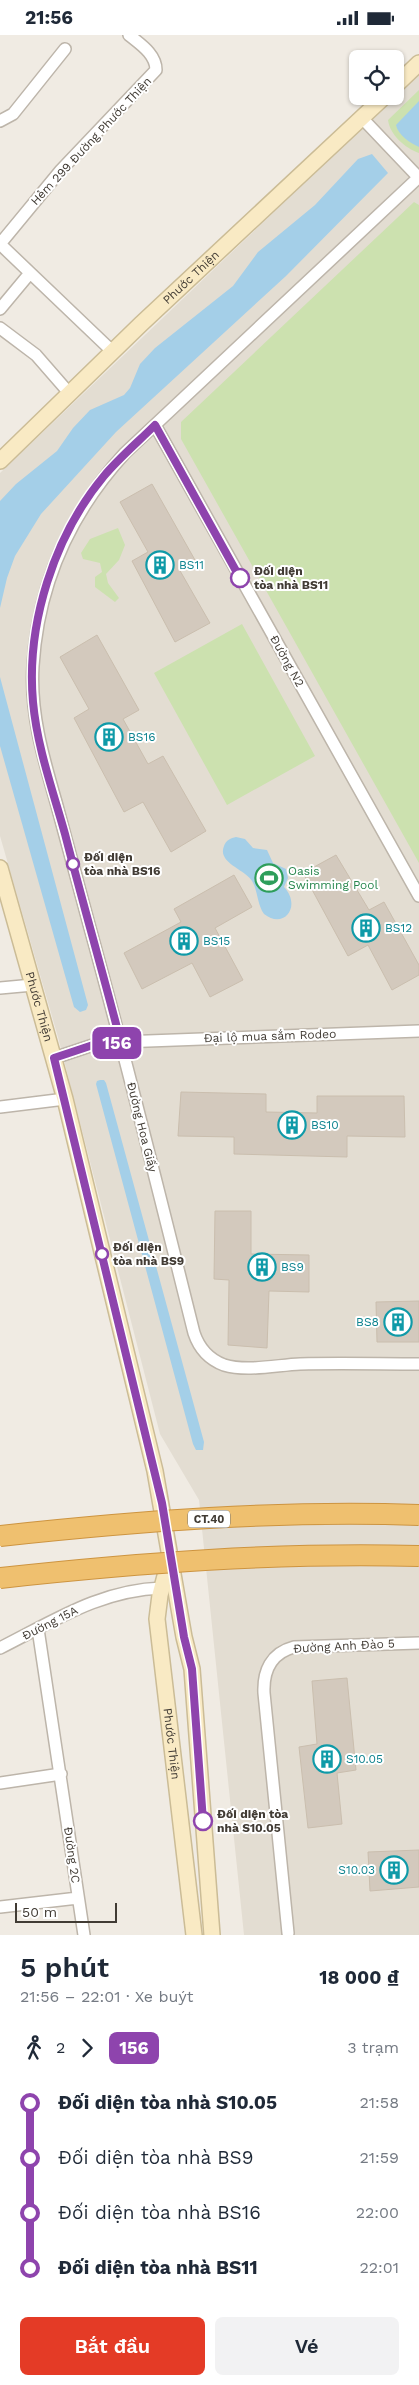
<!DOCTYPE html>
<html lang="vi">
<meta charset="utf-8">
<style>
body{margin:0;font-family:"Work Sans",sans-serif;background:#f2f2f3;color:#1f2937;height:100vh;display:flex;flex-direction:column;font-size:19px;white-space:nowrap}
*{box-sizing:border-box;margin:0}
p{font-size:16px;color:#747a83}
.icon{flex:none;width:28px;height:28px;fill:none;stroke:currentColor;stroke-width:2;stroke-linecap:round;stroke-linejoin:round}
.map{position:relative;height:1900px;overflow:hidden}
.details{display:flex;flex-direction:column;background:#fff;flex:1}
.details>*{flex:none}
.badge{padding:0 10px;border-radius:8px;font-size:18px;line-height:32px}
.tools{position:absolute;left:349px;top:15px;display:grid;gap:10px}
.tools a{display:grid;place-items:center;width:55px;height:55px;border-radius:8px;background:#fff;box-shadow:0 1px 4px #0004;font-size:25px}
.scale{position:absolute;left:15px;bottom:12px;width:102px;box-sizing:border-box;padding-left:5px;border:2px solid #413b34;border-top:0;font-size:14px;line-height:18px;white-space:nowrap;color:#413b34;-webkit-text-stroke:4px #fff;paint-order:stroke}
.map>.badge{position:absolute;translate:-50% -50%;box-shadow:0 0 0 2px #fff}
.legs{display:flex;align-items:center;gap:8px;height:55px;padding:0 20px;font-size:16px}
.legs p{margin-inline-start:auto}
.headline{display:flex;align-items:center;justify-content:space-between;height:85px;padding:0 20px}
h1{font-size:28px;font-weight:600;line-height:38px}
.button{display:flex;gap:10px;margin-top:auto;padding:10px 20px}
.button a{flex:1;height:58px;border-radius:8px;background:#e43b26;color:#fff;font-size:20px;font-weight:600;line-height:58px;text-align:center}
.button a+a{background:#f2f2f3;color:#1f2937}
ul{padding:0 20px;list-style:none}
li{display:flex;align-items:center;gap:18px;height:55px;font-size:19px}
li i{display:grid;place-items:center;width:8px;height:100%;margin:0 6px;background:currentColor}
li i::after{content:'';width:12px;height:12px;margin:-6px;border:4px solid;border-radius:50%;background:#fff}
li p{margin-inline-start:auto}
li:first-child i{background:linear-gradient(#0000 50%,currentColor 0)}
li:last-child i{background:linear-gradient(currentColor 50%,#0000 0)}
.status{display:flex;justify-content:space-between;align-items:center;height:35px;padding:0 25px;background:#fff;direction:ltr}
.status svg{height:14px;fill:currentColor}
.map>svg:first-child{display:block}
.residential{fill:#e3ddd2}
.green{fill:#cce1af}
.water{fill:#a4cfe8}
.building{fill:#d3c9bd;stroke:#cabeae}
.lines{fill:none;stroke-linecap:round;stroke-linejoin:round}
.street-casing{stroke:#bdb5aa;stroke-width:14}
.secondary-casing{stroke:#cbbc96;stroke-width:18}
.street{stroke:#fff;stroke-width:11}
.secondary{stroke:#f9eac4;stroke-width:15}
.highway-bridge-casing{stroke:#cd9440;stroke-width:22;stroke-linecap:butt}
.highway-bridge{stroke:#efc06f;stroke-width:20}
.line-1-casing{stroke:#fff;stroke-width:11}
.line-1{stroke:#8e44ad;stroke-width:8}
.stop-1-dot{fill:#fff;stroke:#8e44ad;stroke-width:2.5}
.labels{text-anchor:middle;dominant-baseline:central;stroke-width:4;stroke-linejoin:round;paint-order:stroke}
.shield{fill:#fff;stroke:#7a7671;stroke-width:1}
.shield-label{font-size:11px;font-weight:bold;fill:#413b34}
.street-label{font-size:12px;fill:#413b34;stroke:#fff}
.culture-label{font-size:12px;fill:#0d838f;stroke:#fff;text-anchor:start}
.stop-label{font-size:12px;font-weight:bold;fill:#413b34;stroke:#fff;text-anchor:start}
.leisure-label{font-size:12px;fill:#27864d;stroke:#fff;text-anchor:start}
</style>
<div class="status"><b>21:56</b><svg viewBox="0 0 49 12"><path d="M0 12V9h3v3zM5 12V6h3v6zM10 12V3h3v9zM15 12V0h3v12zM26 1h20v11H26zM47 4h2v5h-2z"/></svg></div>
<div class="map">
<svg width="419" height="1900" viewBox="0 0 419 1900">
<rect width="100%" height="100%" fill="#f0ebe3"/>
<path class="residential" d="M419 39V1900H244L199 1465 160 1399 58 1002 0 801V438Z"/>
<path class="green" d="M419 55V118C405 113 390 100 388 85Z
M414 167 419 170V828L181 404V387Z
M118 493 125 510 119 525 106 539 108 548 119 563 115 567 95 552V542L102 537 100 528 83 524 81 518 90 504Z
M242 589 315 721 227 770 154 638Z"/>
<path class="water" d="M419 66V112C410 108 398 100 396 90Z
M372 119 388 138 286 241 116 397 41 479 15 521 7 543 0 573V466L16 449 57 416 73 393 90 375 124 360 130 353 140 329 155 313 233 251 258 217 315 170 358 124Z
M0 642 88 970 86 975 80 977 74 972 0 711Z
M236 802 245 804 253 813 267 815 273 828 286 834 288 843 284 852C302 871 284 895 264 879 257 869 258 856 252 846 245 834 217 828 224 811 226 805 231 803 236 802Z
M100 1045H104L106 1048 204 1407 203 1415H196L193 1409 96 1049 97 1046Z"/>
<path class="building" d="M152 449 195 525 179 534 210 588 175 607 132 526 148 517 120 467Z
M97 600 139 675 123 684 148 729 163 721 206 796 171 817 143 767 124 777 74 683 89 674 60 622Z
M336 820 369 875 384 867 419 930V940L392 955 368 910 348 921 303 838Z
M234 840 252 872 215 893 243 945 210 962 192 928 142 954 124 918 181 887 174 874Z
M181 1057 266 1059V1077L317 1078V1061H404L405 1102 347 1101V1122L234 1119V1102L178 1101Z
M215 1176H251V1219L309 1220V1257L269 1256 267 1313 228 1310 229 1245 214 1244Z
M419 1266V1307H377L376 1267Z
M347 1643 356 1735 337 1738 342 1789 308 1793 299 1712 317 1709 312 1646Z
M419 1815V1852L370 1856 368 1817Z"/>
<g class="lines">
<g class="street-casing">
<path id="street" d="M362 83 419 143
M0 86 13 79 65 14
M419 142 125 418C70 478 38 549 33 631 30 678 43 722 56 767 67 809 79 851 90 893 127 1027 160 1162 194 1298 199 1313 208 1324 224 1330 247 1337 277 1330 300 1329 340 1328 379 1329 419 1329
M0 274 30 238
M0 293 36 320 70 359
M113 317 0 209 61 135 156 35C156 19 140 9 129 0
M155 390 419 861
M0 953 33 950
M54 1023 93 1010 121 1007 419 996
M0 1072 65 1064
M38 1594 84 1900
M0 1613C54 1586 100 1555 162 1553
M0 1748 61 1739
M0 1872 78 1863
M288 1898 264 1658C263 1636 271 1618 294 1612L419 1608"/>
</g>
<g class="secondary-casing">
<g id="secondary">
<path d="M395 51 419 28"/>
<path id="s1" d="M0 426 141 289 385 61"/>
<path id="s2" d="M0 833 65 1064 155 1436 184 1602 192 1634 212 1900"/>
<path id="s3" d="M169 1526 160 1560 157 1584 194 1900"/>
</g>
</g>
<use href="#street" class="street"/>
<use href="#secondary" class="secondary"/>
<g class="highway-bridge-casing">
<path id="highway-bridge" d="M0 1501C138 1486 280 1475 419 1480
M0 1543C138 1528 280 1517 419 1521"/>
</g>
<use href="#highway-bridge" class="highway-bridge"/>
</g>
<g class="lines">
<g class="line-1-casing">
<path id="line-1" d="M203 1786 192 1634 184 1602 162 1468 54 1023 93 1010 121 1008C103 938 83 869 65 799 53 756 37 712 33 667 26 589 54 501 104 441 119 423 138 407 155 390L240 543"/>
</g>
<use href="#line-1" class="line-1"/>
</g>
<defs>
<g id="building-ring" transform="scale(1.4375)"><circle r="9.5" fill="#fff" stroke="#0f9aa8" stroke-width="1.5"/><path d="M-4-6H4V6H1V3H-1V6H-4ZM-2.5-4.3h1.7v1.8h-1.7ZM.8-4.3h1.7v1.8H.8ZM-2.5-1h1.7V.8h-1.7ZM.8-1h1.7V.8H.8Z" fill="#0f9aa8"/></g>
<g id="stadium-ring" transform="scale(1.4375)"><circle r="9.5" fill="#fff" stroke="#2e9e5b" stroke-width="1.5"/><path d="M0-5a6.5 5 0 1 0 0 10a6.5 5 0 1 0 0-10ZM-3.5-1.8h7v3.6h-7Z" fill="#2e9e5b"/></g>
</defs>
<g fill-rule="evenodd">
<use href="#building-ring" x="160" y="530"/>
<use href="#building-ring" x="109" y="702"/>
<use href="#stadium-ring" x="269" y="843"/>
<use href="#building-ring" x="366" y="893"/>
<use href="#building-ring" x="184" y="906"/>
<use href="#building-ring" x="292" y="1090"/>
<use href="#building-ring" x="262" y="1232"/>
<use href="#building-ring" x="398" y="1287"/>
<use href="#building-ring" x="327" y="1724"/>
<use href="#building-ring" x="394" y="1835"/>
</g>
<g class="stop-1-dot">
<circle cx="240" cy="543" r="9"/>
<circle cx="73" cy="829" r="6"/>
<circle cx="102" cy="1219" r="6"/>
<circle cx="203" cy="1786" r="9"/>
</g>
<g class="labels">
<rect class="shield" x="188" y="1475.5" width="42" height="17" rx="4"/>
<g class="shield-label">
<text x="209" y="1484">CT.40</text>
</g>
<g class="street-label">
<text transform="translate(91 106) rotate(-47)">Hẻm 299 Đường Phước Thiện</text>
<text stroke="none"><textPath href="#s1" startOffset="265">Phước Thiện</textPath></text>
<text transform="translate(287 626) rotate(61)">Đường N2</text>
<text stroke="none"><textPath href="#s2" startOffset="144">Phước Thiện</textPath></text>
<text transform="translate(270 1001) rotate(-2)">Đại lộ mua sắm Rodeo</text>
<text transform="translate(142 1092) rotate(76)">Đường Hoa Giấy</text>
<text transform="translate(50 1588) rotate(-27)">Đường 15A</text>
<text transform="translate(344 1611) rotate(-3)">Đường Anh Đào 5</text>
<text stroke="none"><textPath href="#s3" startOffset="185">Phước Thiện</textPath></text>
<text transform="translate(72 1820) rotate(82)">Đường 2C</text>
</g>
<g class="culture-label">
<text x="179" y="530">BS11</text>
<text x="128" y="702">BS16</text>
<text x="385" y="893">BS12</text>
<text x="203" y="906">BS15</text>
<text x="311" y="1090">BS10</text>
<text x="281" y="1232">BS9</text>
<text x="379" y="1287" text-anchor="end">BS8</text>
<text x="346" y="1724">S10.05</text>
<text x="375" y="1835" text-anchor="end">S10.03</text>
</g>
<g class="stop-label">
<text x="254" y="536">Đối diện<tspan x="254" dy="14">tòa nhà BS11</tspan></text>
<text x="84" y="822">Đối diện<tspan x="84" dy="14">tòa nhà BS16</tspan></text>
<text x="113" y="1212">Đối diện<tspan x="113" dy="14">tòa nhà BS9</tspan></text>
<text x="217" y="1779">Đối diện tòa<tspan x="217" dy="14">nhà S10.05</tspan></text>
</g>
<g class="leisure-label">
<text x="288" y="836">Oasis<tspan x="288" dy="14">Swimming Pool</tspan></text>
</g>
</g>
</svg>
<div class="tools">
<a><svg class="icon" aria-label="locate" viewBox="0 0 24 24"><circle cx="12" cy="12" r="6"/><path d="M12 2v4M12 18v4M2 12h4M18 12h4"/></svg></a>
</div>
<div class="scale">50 m</div>
<b class="badge" style="left:117px;top:1008px;background:#8e44ad;color:#fff">156</b>
</div>
<section class="details">
<div class="headline"><div><h1>5 phút</h1><p>21:56 – 22:01 · Xe buýt</p></div><b>18 000 ₫</b></div>
<div class="legs"><svg class="icon" aria-label="walk" viewBox="0 0 24 24"><circle cx="13" cy="4" r="2"/><path d="M13 8l-2 6 4 7M11 14l-3 7M7 12l3-4h3l4 4"/></svg>2<svg class="icon" aria-label="forward" viewBox="0 0 24 24"><path d="M9 5l7 7-7 7"/></svg><b class="badge" style="background:#8e44ad;color:#fff">156</b><p>3 trạm</p></div>
<ul>
<li><i style="color:#8e44ad"></i><b>Đối diện tòa nhà S10.05</b><p>21:58</p></li>
<li><i style="color:#8e44ad"></i><span>Đối diện tòa nhà BS9</span><p>21:59</p></li>
<li><i style="color:#8e44ad"></i><span>Đối diện tòa nhà BS16</span><p>22:00</p></li>
<li><i style="color:#8e44ad"></i><b>Đối diện tòa nhà BS11</b><p>22:01</p></li>
</ul>
<div class="button"><a>Bắt đầu</a><a>Vé</a></div>
</section>
